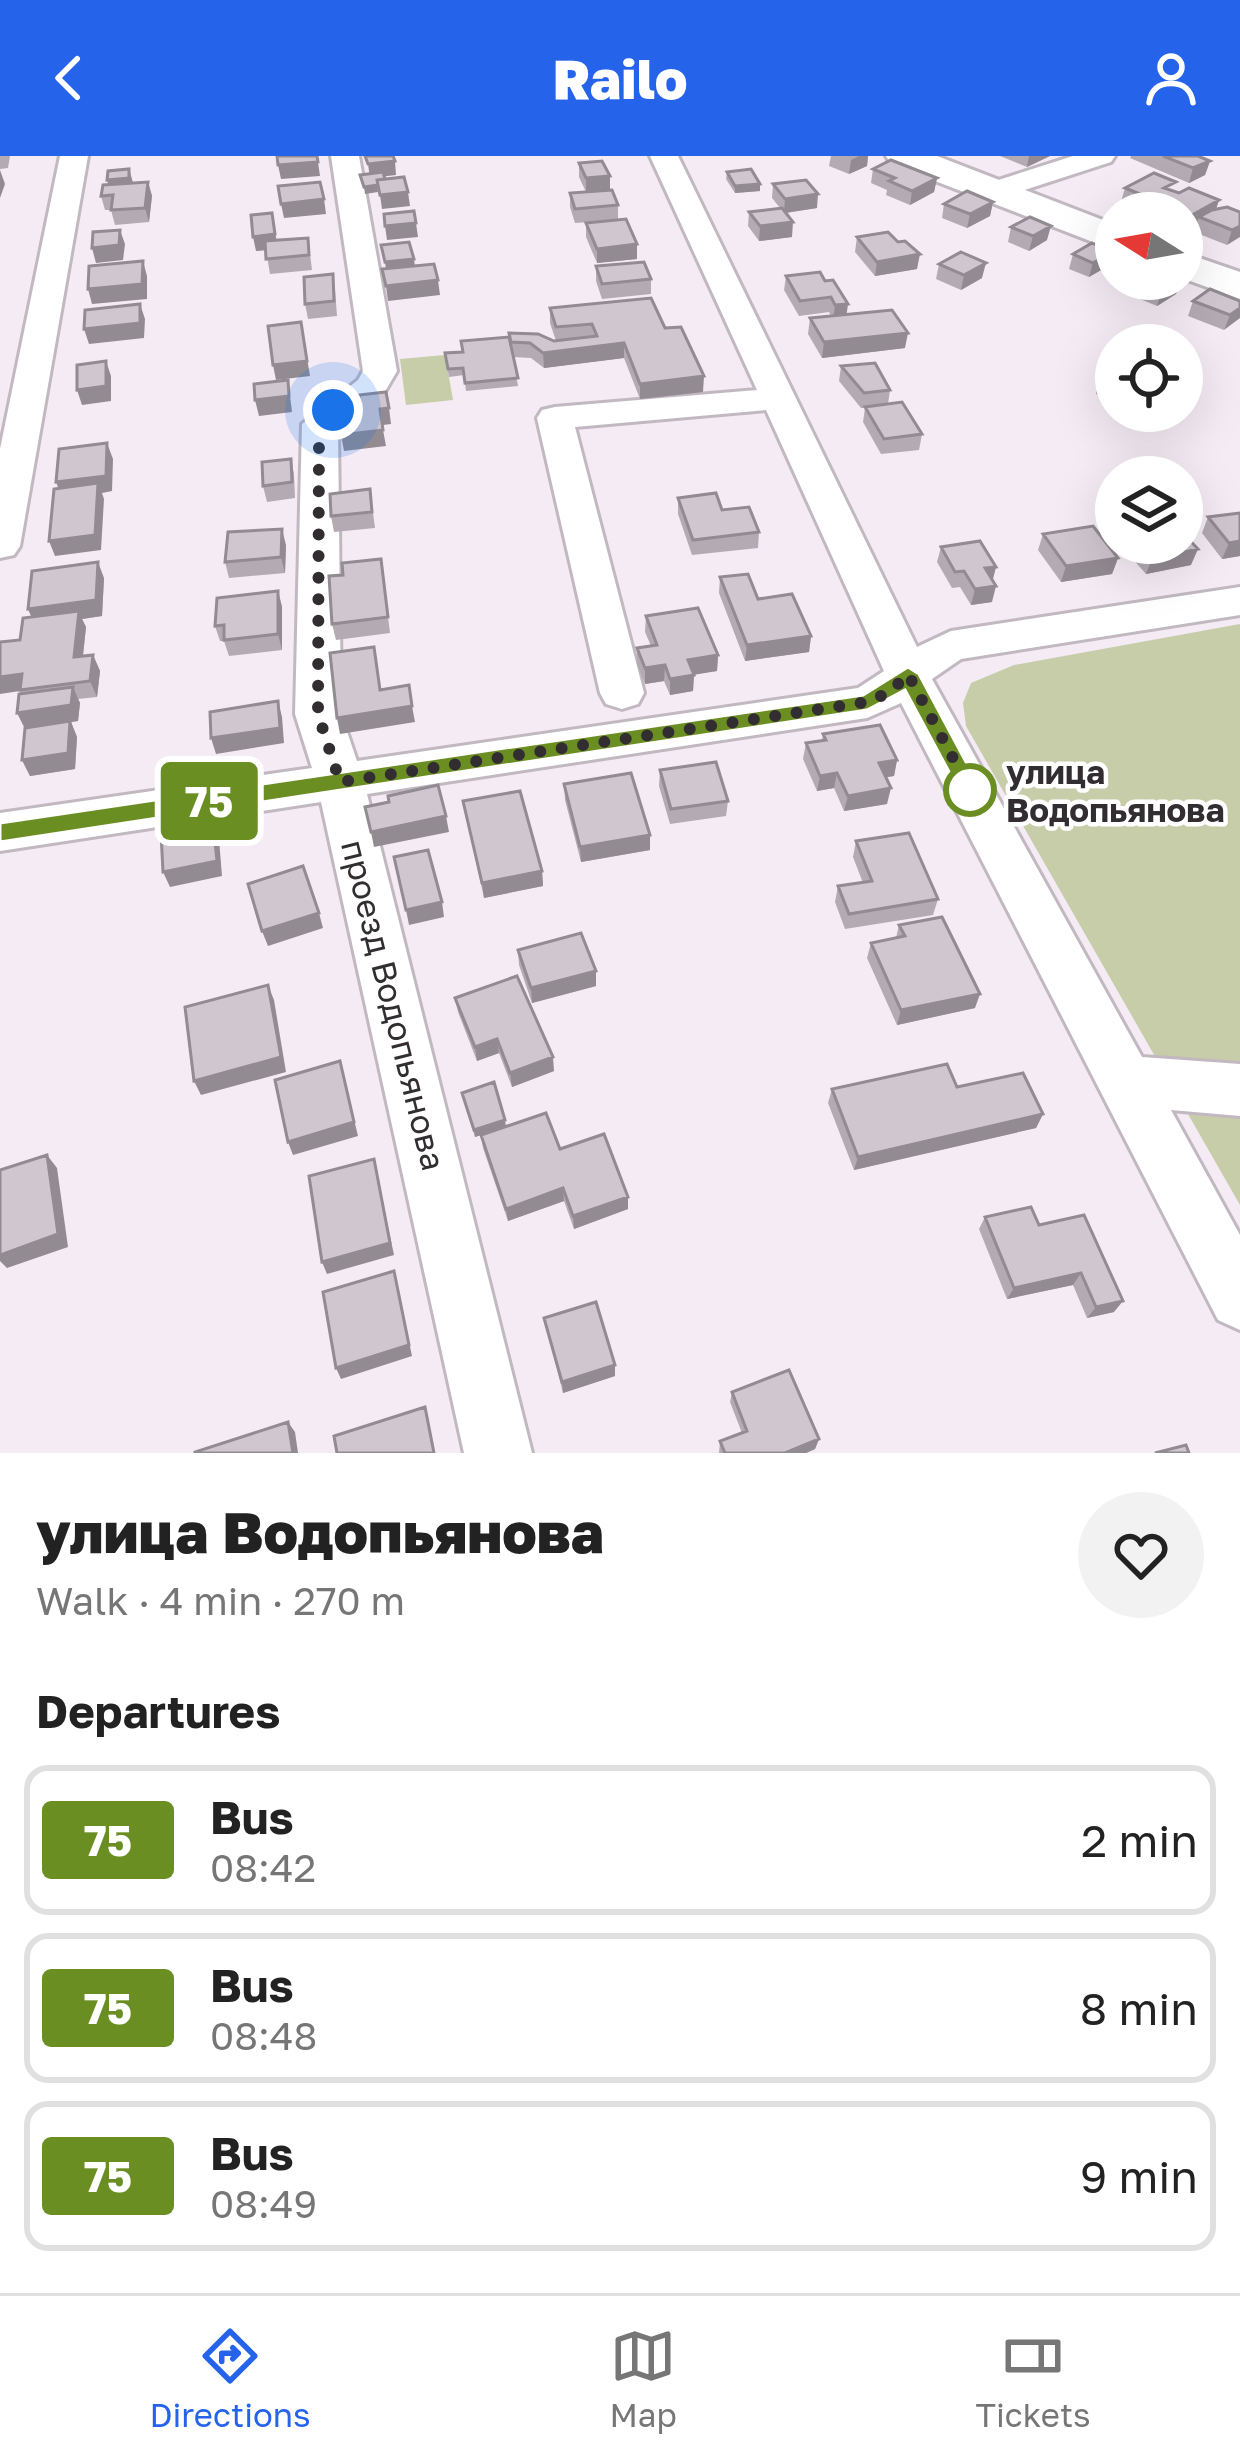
<!DOCTYPE html>
<meta charset="utf-8">
<style>
body{margin:0;font-family:"Golos Text",sans-serif;background:#f2f2f2;color:#222;height:100vh;display:flex;flex-direction:column;font-size:45px;white-space:nowrap}
*{box-sizing:border-box;margin:0}
p{font-size:39px;color:#767676}
.icon{flex:none;width:66px;height:66px;fill:none;stroke:currentColor;stroke-width:2;stroke-linecap:round;stroke-linejoin:round}
.map{position:relative;height:1297px;overflow:hidden}
.sheet{display:flex;flex-direction:column;background:#fff;flex:1}
.sheet>*{flex:none}
.badge{padding:0 24px;border-radius:9px;font-size:42px;line-height:78px}
.needle{width:78px;rotate:281deg}
.tools{position:absolute;left:1095px;top:36px;display:grid;gap:24px}
.tools a{display:grid;place-items:center;width:108px;height:108px;border-radius:50%;background:#fff;box-shadow:0 12px 48px #0002;font-size:60px}
.you{position:absolute;width:60px;height:60px;margin:-30px;border:9px solid #fff;border-radius:50%;background:#1a73e8;box-shadow:0 0 0 18px #1a73e833}
.map>.badge{position:absolute;translate:-50% -50%;box-shadow:0 0 0 6px #fff}
h2{padding:0 36px;font-size:45px;line-height:108px}
.round{display:grid;place-items:center;flex:none;width:126px;height:126px;border-radius:63px;background:#f2f2f2}
.summary{display:flex;align-items:center;justify-content:space-between;height:204px;padding:0 36px}
h1{font-size:57px;font-weight:800;line-height:90px}
ul{padding:0;list-style:none}
li{display:flex;align-items:center;gap:36px;height:150px;margin:0 24px 18px;padding:0 12px;border:6px solid #e0e0e0;border-radius:24px}
li div{flex:1}
li b{display:block;font-size:45px}
li em{font-style:normal}
li .badge{min-width:132px;font-weight:700;text-align:center}
header{display:flex;justify-content:space-between;align-items:center;height:156px;padding:0 36px;background:#2563eb;color:#fff;font-size:54px;font-weight:800}
.dock{display:flex;justify-content:space-around;align-items:center;height:168px;border-top:3px solid #e0e0e0;background:#fff;font-size:33px;color:#767676}
.dock a{display:grid;justify-items:center;gap:6px}
.dock .current{color:#2563eb}
.map>svg:first-child{display:block}
.green{fill:#c7cca9}
.lines{fill:none;stroke-linecap:round;stroke-linejoin:round}
.minor-casing{stroke:#c2b8c2;stroke-width:6}
.major-casing{stroke:#c2b8c2;stroke-width:6}
.minor{fill:#fff;fill-rule:evenodd}
.major{fill:#fff;fill-rule:evenodd}
.wall{fill:#b3aab3}
.shaded-wall{fill:#928b92}
.building{fill:#d0c6d0;stroke:#928b92;stroke-width:3}
.line{fill:#6b8e23;stroke:#fff;stroke-width:3}
.walk{stroke:#312d31;stroke-width:12;stroke-dasharray:0 21.6}
.stop-dot{fill:#fff;stroke:#6b8e23;stroke-width:6}
.labels{text-anchor:middle;dominant-baseline:central;stroke-width:9;stroke-linejoin:round;paint-order:stroke}
.stop-label{font-size:33px;font-weight:bold;fill:#312d31;stroke:#fff;text-anchor:start}
.street-label{font-size:33px;fill:#312d31;stroke:#fff}
</style>
<header><svg class="icon" aria-label="back" viewBox="0 0 24 24"><path d="M15 5l-7 7 7 7"/></svg>Railo<svg class="icon" aria-label="person" viewBox="0 0 24 24"><circle cx="12" cy="8" r="4"/><path d="M4 21q1-7 8-7t8 7"/></svg></header>
<div class="map">
<svg width="1240" height="1297" viewBox="0 0 1240 1297">
<rect width="100%" height="100%" fill="#f5ebf5"/>
<path class="green" d="M445 199 453 244 406 249 400 203Z
M1240 468V1049L966 570 963 547 971 527 1014 509Z"/>
<g class="lines">
<g class="minor-casing">
<path id="minor" d="M60 0H88L20 390 14 399 0 402V293Z
M331 0H359L397 215 383 239 338 271 341 558 357 605 858 532 884 515 766 254 575 271 644 537 638 548 622 553 606 548 600 537 537 262 542 254 555 251 757 234 650 0H678L917 491 951 475 1240 431V459L961 503 932 523 1142 901 1240 908V960L1171 954 1240 1079V1174L1218 1164 901 547 867 562 367 638 532 1297H464L321 646 0 695V657L312 612 295 558 302 268 358 224 363 215Z
M1073 0H1115L1111 6 1003 41 993 44 979 35 983 29Z"/>
</g>
<g class="major-casing">
<path id="major" d="M886 0H937L1116 69V95L891 8Z
M1182 96 1240 116V143L1182 122Z"/>
</g>
<use href="#minor" class="minor"/>
<use href="#major" class="major"/>
</g>
<path class="wall" d="M0 0H10L8 12 0 13Z
M831 0H868L867 10 849 18 829 10Z
M1000 0H1050L1027 11Z
M1131 0H1198L1210 5 1205 19 1189 27 1130 2Z
M579 7 610 20V34L618 49V64L637 88V103L597 107 586 81V67L605 65 575 67 570 51V37L586 36 579 21Z
M129 13 133 27 148 26 152 40 149 66 115 69 111 54H105L101 40 109 29 107 24Z
M873 13 937 22 934 36 910 49 886 39 887 34 871 27Z
M727 16 760 35 735 37 726 23Z
M773 28 817 52 786 57 792 81 759 85 748 70 749 56 780 52 772 42Z
M1125 32 1173 35 1219 44 1216 53 1240 56 1227 89 1194 76 1196 68 1187 73 1182 71V57H1148L1121 46Z
M993 46 990 60 967 72 942 62 944 48Z
M1011 71 1047 84 1029 95 1008 86Z
M857 81 917 113 875 120 855 96Z
M308 82 312 114 270 118 266 94 256 95 276 84Z
M1073 98 1108 110 1089 121 1069 113Z
M939 108 982 122 961 134 936 123Z
M596 110 651 123V138L602 143 596 125Z
M820 116 846 159 905 192 822 202 808 178 810 162 831 160 829 156 799 160 784 134 786 120Z
M1127 123H1181L1176 138 1157 150 1123 136Z
M335 133 337 160 308 163 305 148Z
M1193 145H1240L1224 174 1188 160Z
M550 152 665 172 703 236 640 243 624 202 544 212 531 202 513 201 518 230 466 235 464 219 449 221 446 205 462 196 461 185H556L550 167Z
M1116 208V244L1096 238 1100 222Z
M841 210 890 234 888 248 922 278 919 294 881 298 863 266 865 252H861L839 225Z
M291 303 294 318 295 342 267 346 263 330Z
M678 342 722 354 759 376 758 392 692 399 678 358Z
M372 349 375 372 334 376 331 360Z
M1208 361 1240 400 1222 403 1202 377Z
M1043 378 1118 402 1112 418 1061 426 1038 394Z
M1125 387H1182L1191 409 1146 418 1123 392Z
M286 389 285 417 229 422 225 406Z
M941 391 996 411 992 424V446L971 449 960 431 952 432 937 406Z
M381 403 390 477 336 484 332 468 343 419Z
M720 421 758 443 811 480 809 496 745 505 719 437Z
M104 422 102 460 82 463 86 471 83 500 93 499 100 515 97 541 78 543 80 547 78 565 71 566 77 581 75 613 30 620 22 604 25 573 20 535 32 461 28 453Z
M278 435 282 451V494L229 500 224 485H220L215 470Z
M646 460 718 499 717 515 694 518 693 535 670 539 664 525 645 528 637 508V492L651 490 645 476Z
M823 578 897 604 894 620 885 621 887 648 844 655 834 632 817 635 803 603 806 587 822 585Z
M660 614 728 645 726 660 670 668 659 630Z
M564 628 650 694 581 706 565 644Z
M463 645 542 715 543 730 484 742Z
M856 685 938 743 933 759 845 773 835 746 838 730 863 727 853 701Z
M899 769 975 852 897 869 867 802 871 787 896 782Z
M518 794 596 830 532 847 519 809Z
M455 842 554 915 512 931 499 897 477 905 458 856Z
M957 931 1043 958 1036 972 854 1014 828 947 832 933Z
M462 937 505 971 560 993 628 1041V1053L574 1073 564 1045 508 1065 483 992 481 979 475 981Z
M985 1061 1039 1069 1114 1156 1087 1162 1073 1129 1007 1143 979 1073Z
M544 1162 615 1209V1220L563 1237Z
M732 1236 819 1283 815 1293 806 1297H719L720 1285 742 1277 730 1246Z"/>
<path class="shaded-wall" d="M859 0H868L867 10 849 18 851 4Z
M1029 0H1050L1027 11Z
M395 5 396 19 370 22 368 8Z
M1210 5 1205 19 1189 27 1193 12Z
M318 6 320 20 281 23 278 9Z
M129 13 133 27 111 38 107 24Z
M0 14 5 28 0 42Z
M610 20V34L586 36V22Z
M937 22 934 36 910 49 912 35Z
M148 26 152 40 149 66 145 52Z
M760 28V35L735 37V30Z
M377 29 378 36 365 38 364 31Z
M408 36 410 50 382 53 380 39Z
M818 38 817 52 784 57 785 43Z
M324 43 326 58 284 62 281 48Z
M1219 44 1214 59 1199 61 1196 68 1187 73 1192 59Z
M993 46 990 60 967 72 970 58Z
M272 57 278 93 256 95 253 81Z
M793 66 792 81 759 85 760 70Z
M416 67 418 81 387 84 385 70Z
M1051 70 1047 84 1029 95 1033 80Z
M1240 70V81L1227 89 1232 74Z
M120 74 125 88 123 104 96 107 92 92Z
M637 88V103L597 107V93Z
M1112 96 1108 110 1089 121 1093 107Z
M920 98 917 113 875 120 877 106Z
M414 103 416 118 387 121 385 106Z
M143 105 147 120V143L92 148 88 133Z
M986 107 982 122 961 134 964 119Z
M1181 123 1176 138 1157 150 1162 135Z
M438 124 440 139 388 145 386 130Z
M140 148 145 163 144 182 89 188 84 173Z
M848 148 846 163 833 164 835 149Z
M1240 152V162L1224 174 1230 159Z
M301 166 310 220 276 224 273 209Z
M908 177 905 192 822 202 824 186Z
M624 187V202L544 212 543 197Z
M106 205 111 220V245L82 249 77 234Z
M704 220 703 236 640 243V228Z
M288 224 292 256 259 260 255 244Z
M389 252 391 268 383 269 380 253Z
M383 274 386 290 344 295 341 279Z
M107 287 113 303 112 335 102 337 104 343 101 394 55 400 49 385 62 342 56 326Z
M282 373 286 389 285 417 281 401Z
M1240 385V400L1222 403 1229 387Z
M1198 393 1191 409 1146 418 1152 403Z
M1118 402 1112 418 1061 426 1066 410Z
M98 406 104 422 102 460 82 463 86 471 81 517 35 469 28 453Z
M996 411 992 427 985 412Z
M996 430 992 446 971 449 975 433Z
M278 435 282 451V494L278 478Z
M811 480 809 496 745 505 747 489Z
M93 499 100 515 97 541 90 525Z
M718 499 717 515 687 520 688 504Z
M665 509 664 525 645 528V512Z
M22 518 20 535 0 538V521Z
M694 519 693 535 670 539V523Z
M73 531 80 547 78 565 71 566 77 581 75 613 30 620 22 604 25 573 17 557Z
M278 545 282 561 284 587 216 598 211 582Z
M412 550 415 566 340 578 337 562Z
M897 604 894 620 875 623 879 607Z
M837 617 834 632 817 635 820 620Z
M891 632 887 648 844 655 848 640Z
M446 660 449 676 374 691 371 676Z
M213 667 219 683 222 720 170 731 163 716Z
M650 679V694L581 706 580 691Z
M542 715 543 730 484 742 482 727Z
M442 746 444 761 409 769 406 754Z
M319 757 323 772 268 790 262 775Z
M596 815V830L532 847 531 832Z
M268 829 274 844 286 916 201 939 194 925Z
M980 838 975 852 897 869 901 854Z
M497 883 499 897 477 905 475 891Z
M553 901 554 915 512 931 510 917Z
M340 905 358 980 293 999 288 986Z
M1043 958 1036 972 854 1014 858 1001Z
M505 964 506 971 475 981 474 974Z
M47 999 57 1012 68 1091 7 1112 0 1105V1099Z
M374 1003 394 1099 327 1118 322 1106Z
M563 1032 564 1045 508 1065 506 1053Z
M628 1041V1053L574 1073 573 1060Z
M394 1115 412 1200 341 1223 336 1212Z
M1081 1117 1073 1129 1007 1143 1014 1132Z
M1123 1145 1114 1156 1087 1162 1096 1151Z
M615 1209V1220L563 1237 562 1226Z
M288 1266 295 1276 298 1297H293Z
M819 1283 815 1293 806 1297H785Z"/>
<path class="building" d="M277 0H317L318 6 278 9Z
M365 0H393L395 5 368 8Z
M1163 0H1198L1210 5 1193 12Z
M891 4 937 22 912 35 889 25 895 22 873 13Z
M602 5 610 20 586 22 579 7Z
M129 13V22L107 24 108 15Z
M751 13 760 28 735 30 727 16Z
M383 16 385 23 377 24 378 29 364 31 360 19Z
M1154 17 1176 26 1164 32 1179 37 1189 32 1219 44 1192 59 1125 32Z
M404 21 408 36 380 39 377 24Z
M806 24 818 38 785 43 773 28Z
M148 26 145 52 111 54 113 39 101 40 103 29Z
M320 26 324 43 281 48 278 30Z
M612 34 618 49 575 53 570 37Z
M967 35 993 46 970 58 944 48Z
M1227 51 1240 56V70L1232 74 1199 61 1212 54Z
M782 52 793 66 760 70 749 56Z
M414 55 416 67 385 70 384 58Z
M272 57 275 78 253 81 251 59Z
M1030 61 1051 70 1033 80 1011 71Z
M626 63 637 88 597 93 586 67Z
M120 74 119 89 92 92 93 76Z
M888 76 898 86 905 85 920 98 877 106 857 81Z
M308 82 309 99 266 103 265 85Z
M409 86 414 103 385 106 381 89Z
M1092 87 1112 96 1093 107 1073 98Z
M961 96 986 107 964 119 939 108Z
M143 105 142 128 88 133 89 110Z
M644 106 651 123 602 128 596 110Z
M434 108 438 124 386 130 382 113Z
M820 116 825 125 833 124 848 148 835 149 831 141 800 145 786 120Z
M333 118 334 145 305 148 304 121Z
M1132 123H1181L1162 135Z
M1210 133 1240 145V152L1230 159 1193 145Z
M651 142 665 172 681 171 704 220 640 228 624 187 543 197 530 187 511 186 509 177 538 178 554 185 597 180 592 168 556 171 550 152Z
M140 148V167L84 173 85 154Z
M892 154 908 177 824 186 810 162Z
M301 166 307 205 273 209 268 170Z
M509 181 518 222 465 227 463 212 448 213 445 197 463 196 461 185Z
M106 205V230L77 234V209Z
M875 207 890 234 864 237 841 210Z
M1111 207 1116 208V227L1100 222Z
M288 224 289 240 255 244 254 228Z
M386 236 389 252 380 253 383 274 341 279 338 257 361 255 359 239Z
M902 246 922 278 884 283 865 251Z
M107 287 106 320 56 326 59 293Z
M291 303 292 326 263 330 262 306Z
M98 327 95 379 49 385 54 333Z
M370 333 372 356 331 360 330 338Z
M716 337 722 354 749 351 759 376 693 384 678 342Z
M1240 357V385L1229 387 1208 361Z
M1093 370 1118 402 1066 410 1043 378Z
M282 373 281 401 225 406 228 376Z
M1182 376 1198 393 1152 403 1138 387H1182Z
M980 385 996 411 985 412 996 430 975 433 964 415 955 416 941 391Z
M381 403 388 461 332 468 329 420 343 419 342 407Z
M98 406 96 444 28 453 32 415Z
M748 418 758 443 792 438 811 480 747 489 720 421Z
M278 435V478L224 484V469L215 470 217 442Z
M698 452 718 499 688 504 694 519 670 523 665 509 645 512 637 492 657 489 646 460Z
M79 455 74 501 93 499 90 525 20 534 22 518 0 521V486L20 484 23 462Z
M374 491 380 534 409 529 412 550 337 562 330 497Z
M73 531 71 549 17 557 19 538Z
M278 545 280 572 211 582 210 556Z
M70 565 68 597 22 604 25 572Z
M880 569 897 604 879 607 891 632 848 640 837 617 820 620 806 587 826 584 823 578Z
M716 606 728 645 671 653 660 614Z
M631 617 650 679 580 691 564 628Z
M438 629 446 660 371 676 365 651 389 646 388 640Z
M520 635 542 715 482 727 463 645Z
M213 667 217 705 163 716 161 677Z
M909 677 938 743 849 758 838 730 872 725 856 685Z
M428 694 442 746 406 754 394 701Z
M303 710 319 757 262 775 248 728Z
M942 761 980 838 901 854 871 787 905 780 899 769Z
M581 777 596 815 531 832 518 794Z
M517 820 553 901 510 917 497 883 475 891 455 842Z
M268 829 281 901 194 925 185 851Z
M340 905 354 966 288 986 275 924Z
M947 908 957 931 1023 917 1043 958 858 1001 832 933Z
M494 926 505 964 474 974 462 937Z
M546 957 560 993 604 978 628 1041 573 1060 563 1032 506 1053 481 979Z
M47 999 58 1078 0 1099V1014Z
M374 1003 390 1087 322 1106 309 1020Z
M1031 1051 1039 1069 1084 1059 1123 1145 1096 1151 1081 1117 1014 1132 985 1061Z
M394 1115 409 1189 336 1212 323 1136Z
M596 1146 615 1209 562 1226 544 1162Z
M789 1214 819 1283 785 1297H725L720 1285 747 1275 732 1236Z
M425 1251 434 1297H337L334 1280Z
M288 1266 293 1297H195V1296Z
M1186 1289 1189 1297H1155Z"/>
<path class="line" d="M908 511 919 518 981 634 978 640H962L905 534 867 554 0 686V667L863 539Z"/>
<g class="lines">
<path class="walk" d="M333 254 320 268 319 280 318 558 340 626 867 546 890 536 908 518 970 634"/>
</g>
<circle class="stop-dot" cx="970" cy="634" r="24"/>
<g class="labels">
<g class="stop-label">
<text x="1006" y="615">улица<tspan x="1006" dy="38">Водопьянова</tspan></text>
</g>
<g class="street-label">
<text transform="translate(394 849) rotate(76)">проезд Водопьянова</text>
</g>
</g>
</svg>
<div class="tools">
<a><svg class="needle" viewBox="-14 -14 28 28"><path d="M0-13l5 13h-10z" fill="#e53935"/><path d="M0 13l5-13h-10z" fill="#767676"/></svg></a>
<a><svg class="icon" aria-label="locate" viewBox="0 0 24 24"><circle cx="12" cy="12" r="6"/><path d="M12 2v4M12 18v4M2 12h4M18 12h4"/></svg></a>
<a><svg class="icon" aria-label="layers" viewBox="0 0 24 24"><path d="M12 4l9 5-9 5-9-5zM3 14l9 5 9-5"/></svg></a>
</div>
<div class="you" style="left:333px;top:254px"></div>
<b class="badge" style="left:209px;top:645px;background:#6b8e23;color:#fff">75</b>
</div>
<section class="sheet">
<div class="summary"><div><h1>улица Водопьянова</h1><p>Walk · 4 min · 270 m</p></div><a class="round"><svg class="icon" aria-label="heart" viewBox="0 0 24 24"><path d="M12 20l-8-8c-3-5 5-10 8-4 3-6 11-1 8 4z"/></svg></a></div>
<h2>Departures</h2>
<ul>
<li><span class="badge" style="background:#6b8e23;color:#fff">75</span><div><b>Bus</b><p>08:42</p></div><em>2 min</em></li>
<li><span class="badge" style="background:#6b8e23;color:#fff">75</span><div><b>Bus</b><p>08:48</p></div><em>8 min</em></li>
<li><span class="badge" style="background:#6b8e23;color:#fff">75</span><div><b>Bus</b><p>08:49</p></div><em>9 min</em></li>
</ul>
</section>
<nav class="dock">
<a class="current"><svg class="icon" aria-label="directions" viewBox="0 0 24 24"><path d="M12 3l9 9-9 9-9-9zM9 14v-3h6M13 9l2 2-2 2"/></svg>Directions</a>
<a><svg class="icon" aria-label="map" viewBox="0 0 24 24"><path d="M3 6l6-2 6 2 6-2v14l-6 2-6-2-6 2zM9 4v14M15 6v14"/></svg>Map</a>
<a><svg class="icon" aria-label="tickets" viewBox="0 0 24 24"><path d="M3 7h18v10H3zM15 7v10"/></svg>Tickets</a>
</nav>
